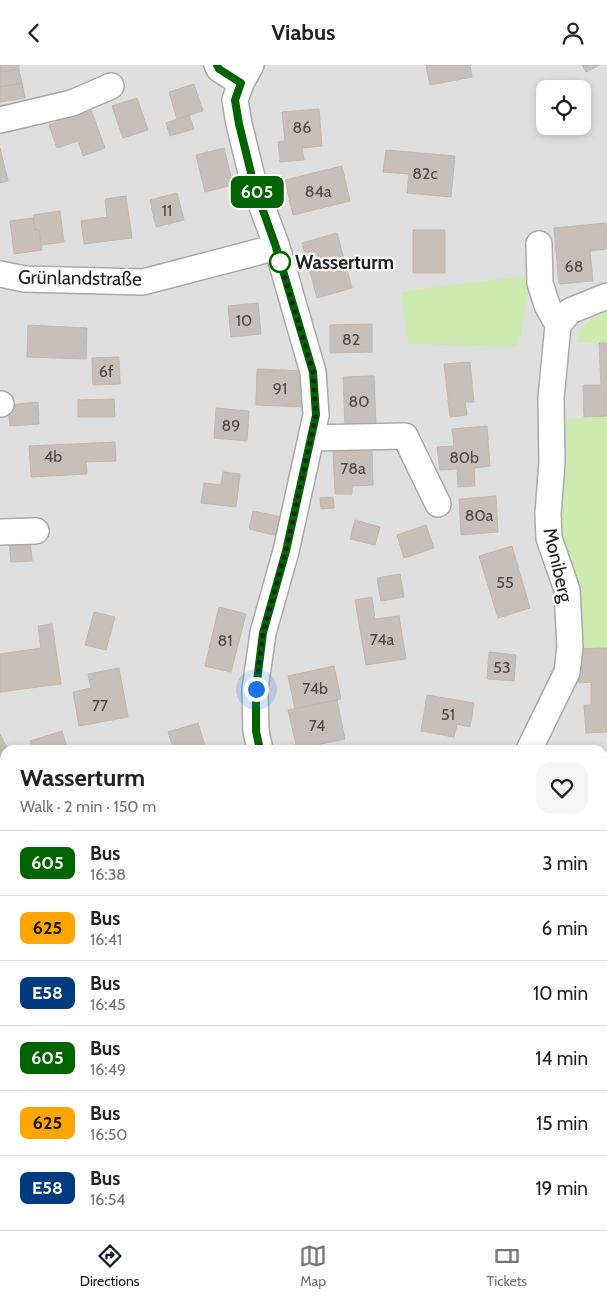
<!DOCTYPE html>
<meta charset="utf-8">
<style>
body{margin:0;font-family:Cabin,sans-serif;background:#f6f6f6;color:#222;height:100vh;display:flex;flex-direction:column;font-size:19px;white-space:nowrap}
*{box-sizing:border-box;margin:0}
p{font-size:16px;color:#767676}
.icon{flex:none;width:28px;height:28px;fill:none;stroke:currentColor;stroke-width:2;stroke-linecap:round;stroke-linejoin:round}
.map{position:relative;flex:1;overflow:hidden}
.sheet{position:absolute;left:0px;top:680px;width:608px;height:485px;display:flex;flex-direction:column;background:#fff;border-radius:15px 15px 0 0;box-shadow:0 2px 8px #0003}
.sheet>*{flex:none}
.badge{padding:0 10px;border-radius:8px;font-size:18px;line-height:32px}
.tools{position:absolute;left:536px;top:15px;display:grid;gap:10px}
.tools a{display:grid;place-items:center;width:55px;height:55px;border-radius:10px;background:#fff;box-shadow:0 2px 8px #0003;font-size:25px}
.you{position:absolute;width:25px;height:25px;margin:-12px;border:4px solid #fff;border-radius:50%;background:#1a73e8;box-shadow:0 0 0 8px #1a73e833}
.map>.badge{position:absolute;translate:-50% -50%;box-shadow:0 0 0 2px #fff}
.round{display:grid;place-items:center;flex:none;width:52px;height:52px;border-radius:15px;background:#f6f6f6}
.headline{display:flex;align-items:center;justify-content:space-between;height:85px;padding:0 20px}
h1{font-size:24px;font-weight:800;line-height:38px}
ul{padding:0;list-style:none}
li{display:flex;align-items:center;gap:15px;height:65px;padding:0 20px;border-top:1px solid #e0e0e0}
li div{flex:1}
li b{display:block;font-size:19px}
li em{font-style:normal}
li .badge{min-width:55px;font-weight:700;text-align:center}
header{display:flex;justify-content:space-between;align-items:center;height:65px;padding:0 20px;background:#fff;font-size:22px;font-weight:800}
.dock{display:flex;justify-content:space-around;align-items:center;height:70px;border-top:1px solid #e0e0e0;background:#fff;font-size:14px;color:#767676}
.dock a{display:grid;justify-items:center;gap:2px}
.dock .active{color:#111827}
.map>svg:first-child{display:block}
.residential{fill:#e0dfdf;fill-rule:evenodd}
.grass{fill:#cdebb0}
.building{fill:#c7bfb8;stroke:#c4b6ab}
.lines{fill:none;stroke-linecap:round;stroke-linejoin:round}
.minor-casing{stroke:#a9a9a9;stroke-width:28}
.path{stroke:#fa8072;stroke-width:3;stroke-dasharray:2.5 2.5;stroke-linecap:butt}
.minor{stroke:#fff;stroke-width:25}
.line-casing{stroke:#fff;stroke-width:11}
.line{stroke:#006400;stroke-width:8}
.walk{stroke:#222;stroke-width:5;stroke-dasharray:0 9}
.stop-dot{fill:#fff;stroke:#006400;stroke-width:2.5}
.labels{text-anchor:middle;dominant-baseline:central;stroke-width:4.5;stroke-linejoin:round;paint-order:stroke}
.number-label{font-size:16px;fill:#4b4948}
.stop-label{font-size:19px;font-weight:bold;fill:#222;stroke:#fff;text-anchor:start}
.street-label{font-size:19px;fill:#222;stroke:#fff}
</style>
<header><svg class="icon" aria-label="back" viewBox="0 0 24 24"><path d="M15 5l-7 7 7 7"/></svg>Viabus<svg class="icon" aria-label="person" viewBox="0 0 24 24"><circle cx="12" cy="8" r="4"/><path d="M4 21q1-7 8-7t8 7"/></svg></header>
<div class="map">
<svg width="607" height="1165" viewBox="0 0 607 1165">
<rect width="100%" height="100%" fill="#f2efe9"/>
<path class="residential" d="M0 0H607V1165H0ZM545 24H582V61H545ZM5 685H602V1160H5Z"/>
<path class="grass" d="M532 210 518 282 408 279 401 227Z
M607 245V277L577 278 581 261Z
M607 351V583L577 584 556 446 567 399 566 355 584 352Z"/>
<path class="building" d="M0 0H19V4L0 7Z
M426 0H470L472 12 430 20Z
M582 0H600L586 7Z
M19 4 22 18 0 22V7Z
M22 18 25 33 0 37V22Z
M194 19 203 46 177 54 169 27Z
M137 33 148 65 123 73 112 41Z
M319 44 322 81 302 83 304 95 280 97 278 77 285 76 282 47Z
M91 45 105 83 83 91 78 76 57 83 49 60Z
M189 50 194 64 170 71 166 58Z
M0 83 8 116 0 118Z
M224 83 233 120 205 127 196 90Z
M386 85 455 91 451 132 407 128 409 109 383 107Z
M342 101 350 136 293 150 285 115Z
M177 128 184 155 156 162 150 135Z
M126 131 132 173 84 179 81 156 107 152 105 134Z
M60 146 64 177 41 180 39 165H35L33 150Z
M33 153 35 165H39L42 185 14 189 10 156Z
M606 158 607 184 590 186 593 216 559 219 554 163Z
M413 165H445V208H413Z
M337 168 352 223 317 233 302 178Z
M258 238 261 269 231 272 228 241Z
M372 259V287L330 288V260Z
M28 260 87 263 86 294 27 292Z
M599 278H607V351L584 352 583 320H601Z
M119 292 120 319 93 320 92 293Z
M470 297 474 337H465L467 350 450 352 444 299Z
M257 304 305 306 303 342 256 340Z
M374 311 376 359 345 360 343 312Z
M114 334 115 352H78V335Z
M38 337 39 359 10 361 8 340Z
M216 343 249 346 247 376 214 373Z
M487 361 490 401 474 403 475 421 458 422 457 404 440 405 437 382 454 381 452 364Z
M115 377 116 396 86 397 87 409 31 412 29 381Z
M372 385 373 420 352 421V429H335L333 386Z
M223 407 240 409 236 442 201 438 204 418 221 420Z
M496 431 498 467 461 470 459 434Z
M333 432 334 443 321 444 320 433Z
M253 446 282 452 278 471 249 464Z
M355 455 380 462 375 480 350 474Z
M426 460 434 483 404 493 397 470Z
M30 474 32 496 11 497 9 476Z
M512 481 530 543 498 553 479 491Z
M400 509 404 532 381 536 377 513Z
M372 532 375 554 399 551 406 594 366 600 355 535Z
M219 542 246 549 231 607 205 601Z
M94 547 115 552 106 585 85 580Z
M52 559 61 619 0 627V589L41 583 38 561Z
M607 583V667L586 668 584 640H591V617L579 618 577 584Z
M489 587 516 590 514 616 487 614Z
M334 601 341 634 295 644 288 611Z
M119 603 128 652 79 661 73 627 91 623 88 609Z
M427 630 474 638 470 662 457 659 454 672 421 666Z
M337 635 345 674 297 684 288 645Z
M198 658 205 681 193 685H174L168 667Z
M62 666 68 685H33L30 676Z
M0 669 8 685H5V701L0 703Z
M602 714H606L607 742H602Z
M607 928V975L602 972V929Z
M0 1037 5 1038V1082L0 1081Z
M607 1114V1165H520L521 1160H602V1131Z"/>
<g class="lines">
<g class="minor-casing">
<path id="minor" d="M217 0 219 4 241 18
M251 0 241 18 235 35 239 59 254 120 277 182 313 307 316 350 286 486 263 568 255 624 256 666 260 685
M0 55 72 38 111 21
M539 179 540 218 547 240 558 260
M0 209 25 214 143 217 277 182
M0 339H1
M405 371 438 439
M311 373 405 371
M0 467 36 466
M529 685 567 607 570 582 567 525 549 473 548 449 552 397 551 333 558 260 570 246 607 231
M602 764H607
M0 805 5 798
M0 908 5 913
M602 1017 607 1019
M602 1068 607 1069
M103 1165 104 1160"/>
</g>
<path class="path" d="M280 1160 283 1165"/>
<use href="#minor" class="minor"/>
</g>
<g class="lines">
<g class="line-casing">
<path id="line" d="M217 0 219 4 241 18 235 35 239 59 254 120 276 182 313 307 316 350 286 486 263 568 256 624V666L260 685"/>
</g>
<use href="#line" class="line"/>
<path class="walk" d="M256 624 263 568 286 486 316 350 313 307 280 197"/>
</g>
<circle class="stop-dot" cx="280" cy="197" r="10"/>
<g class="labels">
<g class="number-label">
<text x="302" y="62">86</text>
<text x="425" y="108">82c</text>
<text x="318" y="126">84a</text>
<text x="167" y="145">11</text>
<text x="574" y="201">68</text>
<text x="244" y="255">10</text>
<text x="351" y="274">82</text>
<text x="106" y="306">6f</text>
<text x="280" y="323">91</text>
<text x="359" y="336">80</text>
<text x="231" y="360">89</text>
<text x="53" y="391">4b</text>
<text x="464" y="392">80b</text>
<text x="353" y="403">78a</text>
<text x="479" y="450">80a</text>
<text x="505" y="517">55</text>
<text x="382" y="574">74a</text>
<text x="225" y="575">81</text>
<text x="502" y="602">53</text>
<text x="315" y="623">74b</text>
<text x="100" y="640">77</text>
<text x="448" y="649">51</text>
<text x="317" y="660">74</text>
</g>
<g class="stop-label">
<text x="295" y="197">Wasserturm</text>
</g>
<g class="street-label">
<text transform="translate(80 213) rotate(1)">Grünlandstraße</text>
<text transform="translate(558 500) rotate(77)">Moniberg</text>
</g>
</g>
</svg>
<div class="tools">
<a><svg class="icon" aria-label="locate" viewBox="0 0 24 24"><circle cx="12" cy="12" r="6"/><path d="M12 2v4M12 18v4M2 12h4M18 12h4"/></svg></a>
</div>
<div class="you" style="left:256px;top:624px"></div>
<b class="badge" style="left:257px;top:127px;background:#006400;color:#fff">605</b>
<section class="sheet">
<div class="headline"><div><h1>Wasserturm</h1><p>Walk · 2 min · 150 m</p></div><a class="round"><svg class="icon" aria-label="heart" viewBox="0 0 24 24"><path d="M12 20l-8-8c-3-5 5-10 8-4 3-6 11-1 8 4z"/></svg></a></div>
<ul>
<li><span class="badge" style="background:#006400;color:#fff">605</span><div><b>Bus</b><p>16:38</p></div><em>3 min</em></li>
<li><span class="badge" style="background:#ffa500;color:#111">625</span><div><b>Bus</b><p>16:41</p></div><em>6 min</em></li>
<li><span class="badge" style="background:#003b80;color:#fff">E58</span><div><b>Bus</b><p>16:45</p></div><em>10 min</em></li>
<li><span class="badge" style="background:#006400;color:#fff">605</span><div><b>Bus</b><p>16:49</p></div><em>14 min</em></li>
<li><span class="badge" style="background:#ffa500;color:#111">625</span><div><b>Bus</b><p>16:50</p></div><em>15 min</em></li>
<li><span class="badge" style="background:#003b80;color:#fff">E58</span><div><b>Bus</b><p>16:54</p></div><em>19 min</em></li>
</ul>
</section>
</div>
<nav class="dock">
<a class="active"><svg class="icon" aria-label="directions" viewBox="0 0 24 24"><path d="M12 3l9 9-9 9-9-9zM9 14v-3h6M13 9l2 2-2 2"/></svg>Directions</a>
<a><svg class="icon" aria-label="map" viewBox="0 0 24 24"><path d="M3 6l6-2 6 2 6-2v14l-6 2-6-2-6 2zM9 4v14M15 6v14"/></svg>Map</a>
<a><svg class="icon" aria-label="tickets" viewBox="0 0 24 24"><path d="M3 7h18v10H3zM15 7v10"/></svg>Tickets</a>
</nav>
